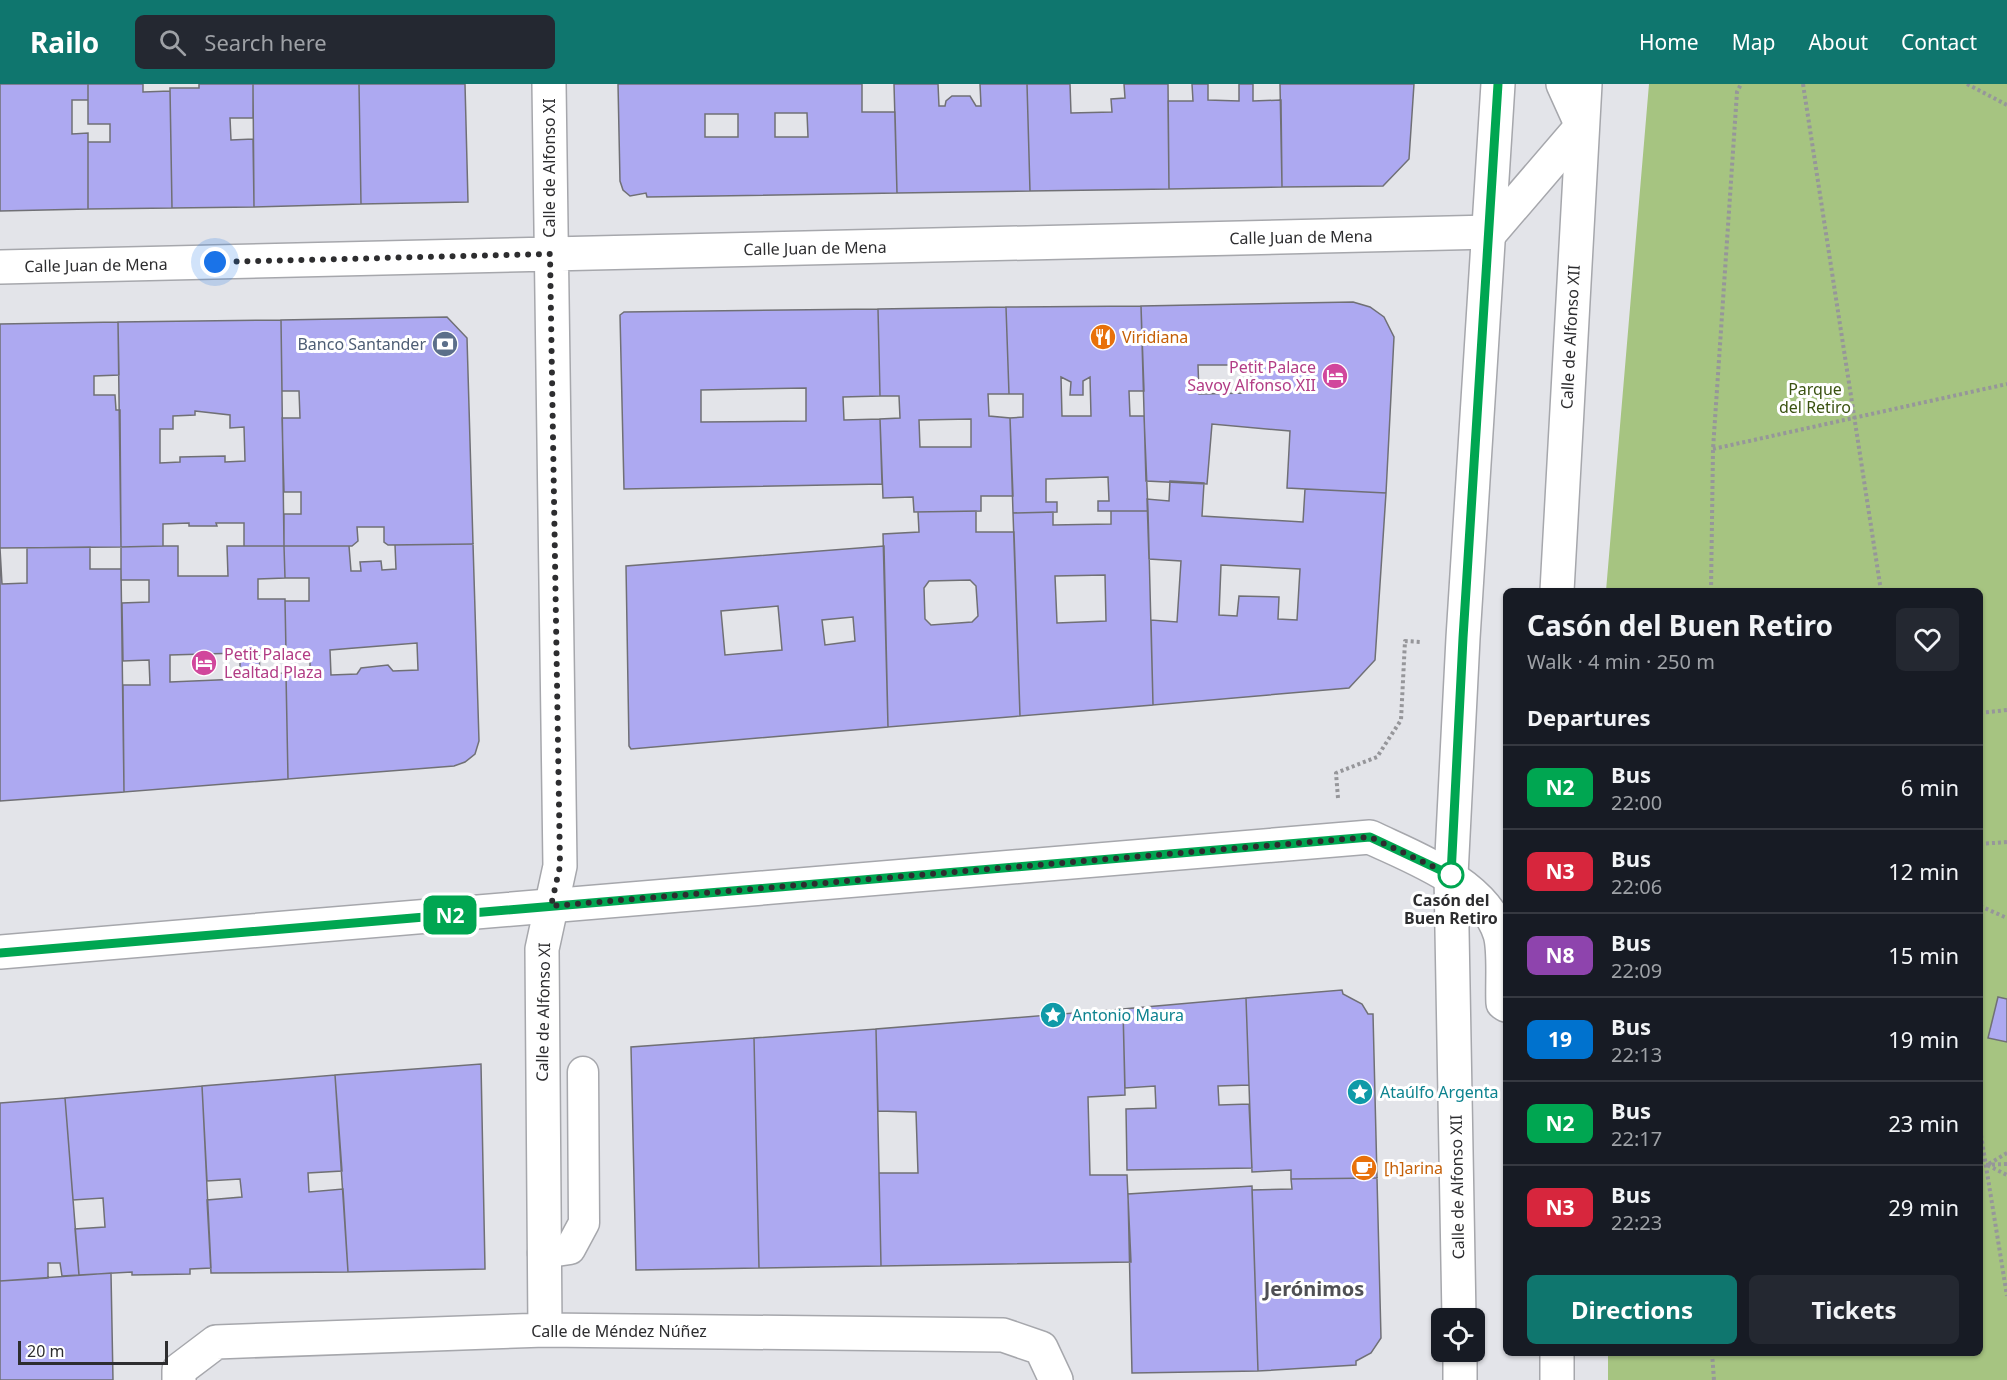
<!DOCTYPE html>
<meta charset="utf-8">
<style>
body{margin:0;font-family:"Noto Sans",sans-serif;background:#242831;color:#f1f3f6;height:100vh;display:flex;flex-direction:column;font-size:22px;white-space:nowrap}
*{box-sizing:border-box;margin:0}
p{font-size:20px;color:#9ea1a6}
.icon{flex:none;width:33px;height:33px;fill:none;stroke:currentColor;stroke-width:2;stroke-linecap:round;stroke-linejoin:round}
.map{position:relative;flex:1;overflow:hidden}
.panel{position:absolute;left:1503px;top:504px;width:480px;height:768px;display:flex;flex-direction:column;background:#171b24;border-radius:9px;box-shadow:0 2px 4px #0004}
.panel>*{flex:none}
.badge{padding:0 12px;border-radius:9px;font-size:21px;line-height:39px}
.fabs{position:absolute;left:1431px;top:1224px;display:grid;gap:12px}
.fabs a{display:grid;place-items:center;width:54px;height:54px;border-radius:9px;background:#171b24;box-shadow:0 2px 4px #0004;font-size:30px}
.scale{position:absolute;left:18px;bottom:15px;width:150px;box-sizing:border-box;padding-left:6px;border:3px solid #2d2d2f;border-top:0;font-size:16px;line-height:21px;white-space:nowrap;color:#2d2d2f;-webkit-text-stroke:4px #fff;paint-order:stroke}
.you{position:absolute;width:30px;height:30px;margin:-15px;border:4px solid #fff;border-radius:50%;background:#1a73e8;box-shadow:0 0 0 9px #1a73e833}
.map>.badge{position:absolute;translate:-50% -50%;box-shadow:0 0 0 3px #fff}
h2{padding:0 24px;font-size:22px;line-height:54px}
.round{display:grid;place-items:center;flex:none;width:63px;height:63px;border-radius:9px;background:#242831}
.overview{display:flex;align-items:center;justify-content:space-between;height:102px;padding:0 24px}
h1{font-size:28px;font-weight:700;line-height:45px}
.button{display:flex;gap:12px;margin-top:auto;padding:12px 24px}
.button a{flex:1;height:69px;border-radius:9px;background:#0f766e;color:#fff;font-size:24px;font-weight:700;line-height:69px;text-align:center}
.button a+a{background:#242831;color:#f1f3f6}
ul{padding:0;list-style:none}
li{display:flex;align-items:center;gap:18px;height:84px;padding:0 24px;border-top:2px solid #363941}
li div{flex:1}
li b{display:block;font-size:22px}
li em{font-style:normal}
li .badge{min-width:66px;font-weight:700;text-align:center}
header{display:flex;align-items:center;gap:36px;box-sizing:border-box;height:84px;padding:0 30px;background:#0f766e;color:#fff}
header strong{font-size:28px}
nav{display:flex;gap:33px;margin-inline-start:auto;font-size:21px}
.search{width:420px;height:54px;background:#242831;display:flex;align-items:center;gap:15px;box-sizing:border-box;padding:0 21px;border-radius:9px;color:#9ea1a6;font-size:22px}
.map>svg:first-child{display:block}
.green{fill:#a6c481}
.building{fill:#ada9f1;stroke:#707075;stroke-width:1.5;fill-rule:evenodd}
.lines{fill:none;stroke-linecap:round;stroke-linejoin:round}
.service-casing{stroke:#a6a7ac;stroke-width:33}
.minor-casing{stroke:#a6a7ac;stroke-width:36}
.tertiary-casing{stroke:#a6a7ac;stroke-width:36}
.secondary-casing{stroke:#a6a7ac;stroke-width:36}
.path{stroke:#96969a;stroke-width:4;stroke-dasharray:3 3;stroke-linecap:butt}
.service{stroke:#fff;stroke-width:30}
.minor{stroke:#fff;stroke-width:33}
.tertiary{stroke:#fff;stroke-width:33}
.secondary{stroke:#fff;stroke-width:33}
.line-casing{stroke:#fff;stroke-width:14}
.line{stroke:#00a651;stroke-width:9}
.walk{stroke:#2d2d2f;stroke-width:6;stroke-dasharray:0 10.8}
.stop-dot{fill:#fff;stroke:#00a651;stroke-width:3}
.labels{text-anchor:middle;dominant-baseline:central;stroke-width:6;stroke-linejoin:round;paint-order:stroke}
.street-label{font-size:16px;fill:#2d2d2f;stroke:#fff}
.food-label{font-size:16px;fill:#c56008;stroke:#fff;text-anchor:start}
.service-label{font-size:16px;fill:#4e5e75;stroke:#fff;text-anchor:end}
.hotel-label{font-size:16px;fill:#b23c85;stroke:#fff;text-anchor:end}
.park-label{font-size:16px;fill:#3a5211;stroke:#fff}
.stop-label{font-size:16px;font-weight:bold;fill:#2d2d2f;stroke:#fff}
.culture-label{font-size:16px;fill:#0d838f;stroke:#fff;text-anchor:start}
.quarter-label{font-size:20px;font-weight:bold;fill:#4f5054;stroke:#fff}
</style>
<header>
<strong>Railo</strong>
<div class="search"><svg class="icon" aria-label="search" viewBox="0 0 24 24"><circle cx="10" cy="10" r="6"/><path d="M15 15l6 6"/></svg>Search here</div>
<nav><a>Home</a><a>Map</a><a>About</a><a>Contact</a></nav>
</header>
<div class="map">
<svg width="2007" height="1296" viewBox="0 0 2007 1296">
<rect width="100%" height="100%" fill="#e3e4e9"/>
<path class="green" d="M1649 0H2007V1296H1608V1269H1980V507H1606Z"/>
<path class="building" d="M0 0H88V16H72V50L88 49V125L0 127Z
M88 0H143V8L170 7 172 124 88 125V58H110V40H88Z
M199 0H253V34H230L231 56 253 55 254 123 172 124 170 4H199Z
M253 0H359L361 120 254 123Z
M359 0H465L468 118 361 120Z
M618 0H862V28H895L897 109 647 113 646 109 630 112 623 106 620 97ZM775 29H807L808 53H775ZM705 30H738V53H705Z
M894 0H938L939 22H945L946 17 952 12H970L976 22H981L980 0H1027L1030 107 897 109Z
M1027 0H1070L1071 29 1112 28 1111 15 1125 14 1124 0H1168L1169 105 1030 107Z
M1192 0H1208V16L1239 17V0H1253V17L1281 16 1282 103 1169 105 1168 17H1193Z
M1280 0H1414L1409 75 1383 102 1282 103Z
M1353 218 1370 223 1384 233 1394 253 1386 409 1287 404 1290 347 1212 340 1207 400 1146 397 1141 222ZM1198 281H1252L1250 309 1199 310Z
M1141 222 1144 307H1129L1130 332H1144L1148 427H1098V417H1109L1108 393 1046 395V418H1057V428L1013 429 1010 334 1023 333V310H1009L1006 223ZM1061 293 1071 298 1070 311H1083V297L1090 293 1091 332H1062Z
M1006 223 1009 310H988L989 332 1010 334 1013 412H981V427L914 428 913 413 883 414 880 335 900 334 899 312H880L878 225ZM971 335V363H920L919 336Z
M878 225 880 312 843 313 844 336 880 335 882 400 624 405 620 231 624 228ZM806 304V337L701 338V306Z
M447 233 467 254 473 460 388 461 384 458V443H357L358 457 352 462H284V430H301V408H284L282 334H300L299 307H282L281 236Z
M281 236 284 462H244V439H216L217 442H189V439L163 440V462L121 463 118 238ZM195 327 230 331V344L244 343 245 377 225 378V372L180 373V378L160 379V345H173V332L195 331Z
M118 238 119 291 94 292V311H115L116 326H120L121 463 0 464V240Z
M1170 397 1204 399 1202 432 1303 438 1305 405 1386 409 1375 576 1349 604 1153 621 1151 536 1177 538 1181 477 1149 475 1147 415 1169 417ZM1221 481 1300 485 1297 536 1278 535 1279 513 1239 512 1237 532 1219 531Z
M976 427V448H1014L1020 632 888 643 883 450 919 448 918 428ZM970 496 976 502 978 532 972 538 931 541 925 535 924 504 929 497Z
M1111 427H1148L1153 621 1020 632 1013 429 1053 428V441L1111 440ZM1105 491 1106 537 1057 539 1055 492Z
M473 460 479 657 475 670 465 678 454 682 288 695 286 591 310 590V568H286L285 517H309V494H285L284 462H349L351 487H361L360 478 381 477 382 486 396 485 395 461ZM417 559 418 586 393 587 388 581 361 584 357 590 331 591 330 566Z
M163 462H178V492H228L227 462H284L285 494 258 495V515H285L286 568H259L260 590 286 589 288 695 124 708 123 601H150L149 576 123 577 122 519 149 518V496H121V463ZM240 569V595L170 598V571Z
M884 462 888 643 631 665 629 662 626 482ZM778 522 782 566 725 571 721 527ZM853 533 855 557 825 561 822 536Z
M90 463V485H121L124 708 0 717V464L2 500 27 499V464Z
M1342 906 1343 910 1362 920 1368 930H1373L1377 1094 1291 1095V1086L1252 1088 1246 914Z
M1998 913 2007 915V958L1988 954Z
M1246 914 1249 1001 1218 1002 1219 1021 1249 1020 1252 1084 1127 1086 1126 1025 1156 1024 1155 1002 1125 1004 1123 925Z
M1123 925 1125 1011 1088 1013 1090 1091H1127L1131 1178 881 1182 879 1089H918L916 1028 878 1027 876 945Z
M876 945 881 1182 759 1184 754 954Z
M754 954 759 1184 636 1186 631 963Z
M481 980 485 1185 348 1188 335 991Z
M335 991 342 1087 308 1089 309 1108 343 1105 348 1188 211 1189 207 1116 242 1113 240 1095 207 1097 202 1002Z
M202 1002 211 1184 190 1185V1190L132 1191V1188L79 1191 75 1145 105 1143 103 1114 73 1116 65 1014Z
M65 1014 79 1191 62 1192 60 1179H48V1194L0 1197V1019Z
M1377 1094 1381 1254 1371 1269 1356 1277V1281L1258 1287 1252 1106 1292 1105 1291 1095Z
M1252 1102 1258 1287 1132 1289 1128 1110Z
M111 1189 113 1296H0V1197Z"/>
<g class="lines">
<g class="service-casing">
<path id="service" d="M543 1169 570 1165 584 1139 583 988"/>
</g>
<g class="minor-casing">
<path id="minor" d="M0 183 1491 148 1582 42
M545 1246 542 865 560 782 549 0
M179 1296V1286L216 1258 545 1246 1003 1251 1041 1264 1056 1296"/>
</g>
<g class="tertiary-casing">
<path id="tertiary" d="M1563 0 1582 42
M0 868 1370 753C1414 774 1484 799 1500 850 1505 867 1502 900 1503 919L1506 921"/>
</g>
<g class="secondary-casing">
<path id="secondary" d="M1557 507 1585 0
M1459 1234 1451 791 1463 554 1498 0
M1460 1268V1296
M1557 1269V1296"/>
</g>
<path class="path" d="M1803 0 1881 507
M1967 0 2007 21
M1713 365 2007 300
M1711 507 1713 365 1737 8 1741 0
M1980 629 2007 626
M1338 714 1336 689 1377 673 1401 636 1405 557 1421 558
M1980 760 2007 758
M1980 822 2007 834
M1980 1045 2007 1212
M2007 1069 1987 1081 2007 1091
M1980 1081 2007 1080
M1712 1269 1714 1296"/>
<use href="#service" class="service"/>
<use href="#minor" class="minor"/>
<use href="#tertiary" class="tertiary"/>
<use href="#secondary" class="secondary"/>
</g>
<g class="lines">
<g class="line-casing">
<path id="line" d="M0 869 1370 753 1451 791 1463 554 1498 0"/>
</g>
<use href="#line" class="line"/>
<path class="walk" d="M215 178 550 170 560 782 551 822 1370 753 1451 791"/>
</g>
<defs>
<g id="restaurant-disc" transform="scale(1.35)"><circle r="9.5" fill="#e8710a" stroke="#fff"/><path d="M-5-6h1v4h1v-4h1v4h1v-4h1v5L-1.5 .5V6h-2V.5L-5-1ZM5-6V6H3V1.5H1.5Q1.5-4 5-6Z" fill="#fff"/></g>
<g id="bank-disc" transform="scale(1.35)"><circle r="9.5" fill="#5c6f8a" stroke="#fff"/><path d="M-6-4H6V4H-6ZM0-2.3a2.3 2.3 0 1 0 0 4.6a2.3 2.3 0 1 0 0-4.6Z" fill="#fff"/></g>
<g id="hotel-disc" transform="scale(1.35)"><circle r="9.5" fill="#d1479c" stroke="#fff"/><path d="M-6-4.5h1.5V1H6V5H4.5V3h-9V5H-6ZM-4 0a1.8 1.8 0 1 1 3.6 0ZM.5 0V-2.5h3Q6-2.5 6 0Z" fill="#fff"/></g>
<g id="sight-disc" transform="scale(1.35)"><circle r="9.5" fill="#0f9aa8" stroke="#fff"/><path d="M0-6L1.8-2.2L6-1.7L2.9 1.2L3.7 5.4L0 3.3L-3.7 5.4L-2.9 1.2L-6-1.7L-1.8-2.2Z" fill="#fff"/></g>
<g id="cafe-disc" transform="scale(1.35)"><circle r="9.5" fill="#e8710a" stroke="#fff"/><path d="M-5.5-4.5H6V0H3Q3 3.5 0 3.5H-2.5Q-5.5 3.5-5.5 0ZM3-3.2v2h1.7v-2ZM-6 4.5H4V6H-6Z" fill="#fff"/></g>
</defs>
<g fill-rule="evenodd">
<use href="#restaurant-disc" x="1103" y="253"/>
<use href="#bank-disc" x="445" y="260"/>
<use href="#hotel-disc" x="1335" y="292"/>
<use href="#hotel-disc" x="204" y="579"/>
<use href="#sight-disc" x="1053" y="931"/>
<use href="#sight-disc" x="1360" y="1008"/>
<use href="#cafe-disc" x="1364" y="1084"/>
</g>
<circle class="stop-dot" cx="1451" cy="791" r="12"/>
<g class="labels">
<g class="street-label">
<text transform="translate(549 84) rotate(-90)">Calle de Alfonso XI</text>
<text transform="translate(1301 153) rotate(-1)">Calle Juan de Mena</text>
<text transform="translate(815 164) rotate(-1)">Calle Juan de Mena</text>
<text transform="translate(96 181) rotate(-1)">Calle Juan de Mena</text>
<text transform="translate(1570 253) rotate(-87)">Calle de Alfonso XII</text>
<text transform="translate(543 928) rotate(-89)">Calle de Alfonso XI</text>
<text transform="translate(1457 1103) rotate(-91)">Calle de Alfonso XII</text>
<text x="619" y="1247">Calle de Méndez Núñez</text>
</g>
<g class="food-label">
<text x="1122" y="253">Viridiana</text>
<text x="1384" y="1084">[h]arina</text>
</g>
<g class="service-label">
<text x="426" y="260">Banco Santander</text>
</g>
<g class="hotel-label">
<text x="1316" y="283">Petit Palace<tspan x="1316" dy="18">Savoy Alfonso XII</tspan></text>
<text x="224" y="570" text-anchor="start">Petit Palace<tspan x="224" dy="18">Lealtad Plaza</tspan></text>
</g>
<g class="park-label">
<text x="1815" y="305">Parque<tspan x="1815" dy="18">del Retiro</tspan></text>
</g>
<g class="stop-label">
<text x="1451" y="816">Casón del<tspan x="1451" dy="18">Buen Retiro</tspan></text>
</g>
<g class="culture-label">
<text x="1072" y="931">Antonio Maura</text>
<text x="1380" y="1008">Ataúlfo Argenta</text>
</g>
<g class="quarter-label">
<text x="1314" y="1204">Jerónimos</text>
</g>
</g>
</svg>
<div class="fabs">
<a><svg class="icon" aria-label="locate" viewBox="0 0 24 24"><circle cx="12" cy="12" r="6"/><path d="M12 2v4M12 18v4M2 12h4M18 12h4"/></svg></a>
</div>
<div class="scale">20 m</div>
<div class="you" style="left:215px;top:178px"></div>
<b class="badge" style="left:450px;top:831px;background:#00a651;color:#fff">N2</b>
<section class="panel">
<div class="overview"><div><h1>Casón del Buen Retiro</h1><p>Walk · 4 min · 250 m</p></div><a class="round"><svg class="icon" aria-label="heart" viewBox="0 0 24 24"><path d="M12 20l-8-8c-3-5 5-10 8-4 3-6 11-1 8 4z"/></svg></a></div>
<h2>Departures</h2>
<ul>
<li><span class="badge" style="background:#00a651;color:#fff">N2</span><div><b>Bus</b><p>22:00</p></div><em>6 min</em></li>
<li><span class="badge" style="background:#d7263d;color:#fff">N3</span><div><b>Bus</b><p>22:06</p></div><em>12 min</em></li>
<li><span class="badge" style="background:#8e44ad;color:#fff">N8</span><div><b>Bus</b><p>22:09</p></div><em>15 min</em></li>
<li><span class="badge" style="background:#0072ce;color:#fff">19</span><div><b>Bus</b><p>22:13</p></div><em>19 min</em></li>
<li><span class="badge" style="background:#00a651;color:#fff">N2</span><div><b>Bus</b><p>22:17</p></div><em>23 min</em></li>
<li><span class="badge" style="background:#d7263d;color:#fff">N3</span><div><b>Bus</b><p>22:23</p></div><em>29 min</em></li>
</ul>
<div class="button"><a>Directions</a><a>Tickets</a></div>
</section>
</div>
